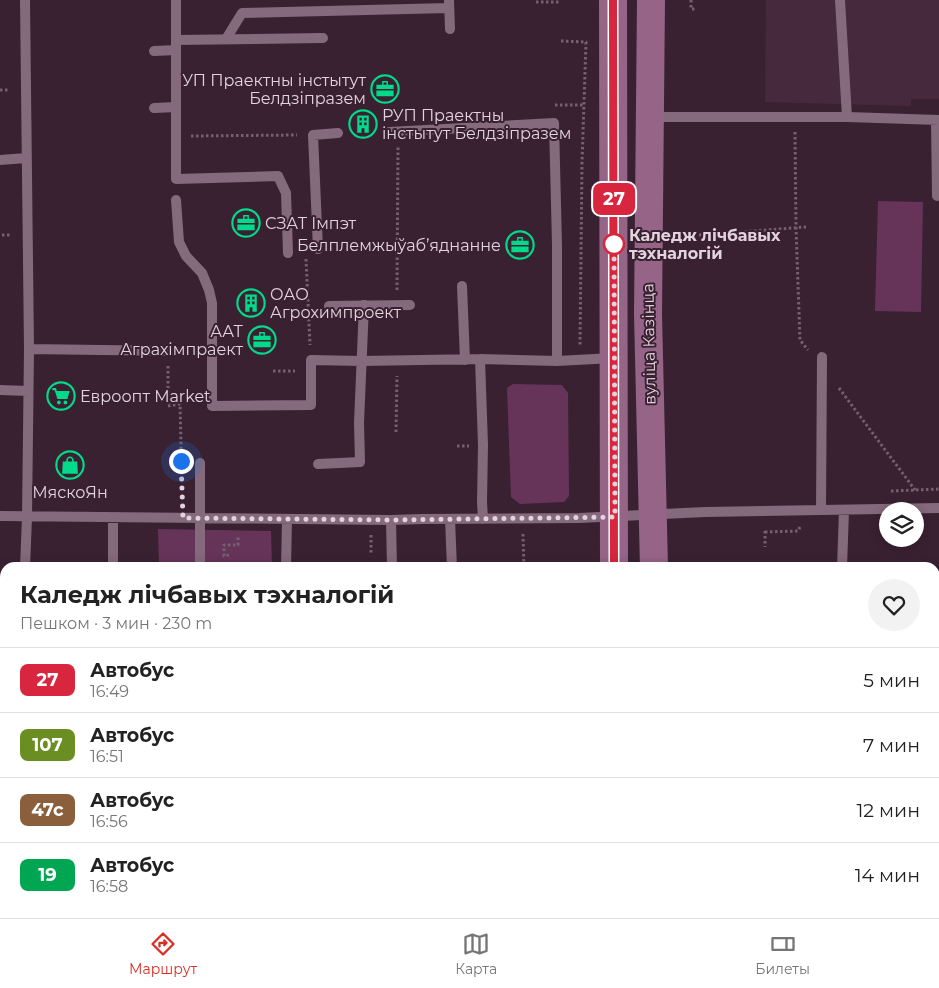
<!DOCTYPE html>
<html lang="ru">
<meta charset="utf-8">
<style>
body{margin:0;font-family:Montserrat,sans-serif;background:#f2f2f2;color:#222;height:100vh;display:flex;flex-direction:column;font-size:19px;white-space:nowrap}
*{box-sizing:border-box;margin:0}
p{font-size:16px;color:#767676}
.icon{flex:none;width:28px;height:28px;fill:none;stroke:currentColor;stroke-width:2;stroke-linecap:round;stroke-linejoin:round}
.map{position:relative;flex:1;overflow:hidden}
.side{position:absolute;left:0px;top:562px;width:940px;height:356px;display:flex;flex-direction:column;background:#fff;border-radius:15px 15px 0 0;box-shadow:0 2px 12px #0003}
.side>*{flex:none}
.badge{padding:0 10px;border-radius:8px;font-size:18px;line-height:32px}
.fabs{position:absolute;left:879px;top:502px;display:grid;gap:10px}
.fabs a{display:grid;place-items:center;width:45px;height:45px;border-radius:50%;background:#fff;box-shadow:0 2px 12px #0003;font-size:25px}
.you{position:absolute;width:25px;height:25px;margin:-12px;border:4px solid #fff;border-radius:50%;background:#1a73e8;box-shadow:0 0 0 8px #1a73e833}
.map>.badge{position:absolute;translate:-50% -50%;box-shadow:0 0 0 2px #fff}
.round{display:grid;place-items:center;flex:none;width:52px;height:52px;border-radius:26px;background:#f2f2f2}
.summary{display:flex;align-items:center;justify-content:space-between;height:85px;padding:0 20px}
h1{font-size:24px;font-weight:700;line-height:38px}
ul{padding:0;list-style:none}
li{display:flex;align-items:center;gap:15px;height:65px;padding:0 20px;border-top:1px solid #e0e0e0}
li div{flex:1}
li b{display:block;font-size:19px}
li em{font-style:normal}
li .badge{min-width:55px;font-weight:700;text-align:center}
.tabs{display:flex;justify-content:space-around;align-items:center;height:70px;border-top:1px solid #e0e0e0;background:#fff;font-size:14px;color:#767676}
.tabs a{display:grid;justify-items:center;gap:2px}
.tabs .current{color:#d93025}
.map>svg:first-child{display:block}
.built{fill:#47293e}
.green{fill:#673459}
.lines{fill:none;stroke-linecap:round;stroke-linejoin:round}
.path{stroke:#75606f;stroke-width:3;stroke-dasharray:2.5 2.5;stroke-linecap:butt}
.service{stroke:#85697c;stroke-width:10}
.secondary{stroke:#966487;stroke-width:28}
.line-casing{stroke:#fff;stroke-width:11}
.line{stroke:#d7263d;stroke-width:8}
.walk{stroke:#e3d3de;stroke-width:5;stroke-dasharray:0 9}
.stop-dot{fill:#fff;stroke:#d7263d;stroke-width:2.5}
.labels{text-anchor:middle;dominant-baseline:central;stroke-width:4;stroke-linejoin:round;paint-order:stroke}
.poi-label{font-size:16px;fill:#e3d3de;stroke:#392132;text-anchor:start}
.stop-label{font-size:16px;font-weight:bold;fill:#e3d3de;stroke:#392132;text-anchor:start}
.street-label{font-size:16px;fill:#e3d3de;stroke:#392132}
</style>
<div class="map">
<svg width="939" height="918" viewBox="0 0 939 918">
<rect width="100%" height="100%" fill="#392132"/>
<path class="built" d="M766 0H939V99H911V106L765 102Z"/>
<path class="green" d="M878 201 923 202 921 312 875 311Z
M513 384 562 385 568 393 569 496 564 502 520 504 511 497 507 388Z
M158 529 271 531 272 567H159Z
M405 914H559V918H405Z"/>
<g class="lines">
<path class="path" d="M691 0V9H697
M536 2H561
M561 41 586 42 582 163 580 345
M0 90H10
M555 105H584
M795 132 796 228 800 340 808 350
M191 136 297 135
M2 235H12
M699 235 806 227
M306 259 310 345
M397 290 398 146
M168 366V406L180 404 182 482
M273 371H295
M839 388 915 490
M396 432 397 376
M457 446H469
M891 491 939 489
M765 531V547
M765 532 798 531 801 525
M523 534 524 568
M371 535V554
M229 555 224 556V545H238V535
M935 831 939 826
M0 837 5 838
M0 908 5 911
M9 914 17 918
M702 914V918
M774 914 780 918
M785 914 787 918
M814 914V918
M907 914 913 918
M75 918 145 915 146 914
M240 918V914
M242 918 249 914
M316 918V914
M430 918V914"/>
<path class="service" d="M25 0 29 349 27 517 25 568
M176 0V179L278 176 286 193 288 253
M449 0 450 29
M226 39 242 13 449 8
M176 40 323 38
M154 51 176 50
M154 108 176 107
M650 117H847L840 0
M847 117 939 120
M936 120 937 196
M389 132 554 123 557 245V361
M0 160 26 158
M176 200 179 242 186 256 202 273 209 290 212 303V406L311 405V360L362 361 480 359 557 361 613 358
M318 249 313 135 338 133
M462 286 465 360
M329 306 410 305
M29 349 175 351
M480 359 483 445 482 502 483 519
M0 390 28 391
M318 464 360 462 359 423 364 305
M821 509 822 357
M0 516 391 520 422 519 579 518 705 512 939 508
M113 518V568
M450 519 452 568
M391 520 392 568
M200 568V463
M286 568 287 519
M842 568 844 510
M935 760H939
M935 879 939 880
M870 914 873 918
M289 918V914"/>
<path class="secondary" d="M613 0 614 568
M651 0 648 314 654 568
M612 918V914
M652 918V914"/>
</g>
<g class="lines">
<g class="line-casing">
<path id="line" d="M613 0 614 568"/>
</g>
<use href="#line" class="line"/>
<path class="walk" d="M181 461 183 518 392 520 615 517 614 244"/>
</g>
<defs>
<g id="office-ring" transform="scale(1.4375)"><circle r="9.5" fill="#392132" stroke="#01d98b" stroke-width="1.5"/><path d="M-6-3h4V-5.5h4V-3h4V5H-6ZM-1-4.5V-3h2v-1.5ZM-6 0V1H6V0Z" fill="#01d98b"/></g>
<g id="building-ring" transform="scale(1.4375)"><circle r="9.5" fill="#392132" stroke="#01d98b" stroke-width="1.5"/><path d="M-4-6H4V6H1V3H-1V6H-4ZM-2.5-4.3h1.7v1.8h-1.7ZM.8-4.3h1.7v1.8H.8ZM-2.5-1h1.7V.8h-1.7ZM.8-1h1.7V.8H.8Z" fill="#01d98b"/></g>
<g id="supermarket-ring" transform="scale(1.4375)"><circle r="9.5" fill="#392132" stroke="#01d98b" stroke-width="1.5"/><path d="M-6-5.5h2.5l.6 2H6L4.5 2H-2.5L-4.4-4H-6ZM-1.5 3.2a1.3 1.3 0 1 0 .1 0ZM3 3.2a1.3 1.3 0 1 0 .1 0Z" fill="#01d98b"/></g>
<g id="shop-ring" transform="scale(1.4375)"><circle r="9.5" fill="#392132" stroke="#01d98b" stroke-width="1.5"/><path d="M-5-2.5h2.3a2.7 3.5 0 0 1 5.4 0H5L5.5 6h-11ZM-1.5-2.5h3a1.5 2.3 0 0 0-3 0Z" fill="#01d98b"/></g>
</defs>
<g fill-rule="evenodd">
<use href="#office-ring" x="385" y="89"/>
<use href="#building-ring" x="363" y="124"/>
<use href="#office-ring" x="246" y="223"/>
<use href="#office-ring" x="520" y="245"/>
<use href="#building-ring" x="251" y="303"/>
<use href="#office-ring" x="262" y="340"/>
<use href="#supermarket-ring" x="61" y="396"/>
<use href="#shop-ring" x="70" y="465"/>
</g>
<circle class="stop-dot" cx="614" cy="244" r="10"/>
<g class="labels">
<g class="poi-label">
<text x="366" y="80" text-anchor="end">УП Праектны інстытут<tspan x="366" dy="18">Белдзіпразем</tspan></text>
<text x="382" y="115">РУП Праектны<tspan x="382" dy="18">інстытут Белдзіпразем</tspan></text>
<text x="265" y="223">СЗАТ Імпэт</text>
<text x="501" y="245" text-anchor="end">Белплемжыўабʼяднанне</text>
<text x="270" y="294">ОАО<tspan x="270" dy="18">Агрохимпроект</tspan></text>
<text x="243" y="331" text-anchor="end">ААТ<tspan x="243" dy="18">Аграхімпраект</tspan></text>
<text x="80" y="396">Евроопт Market</text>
<text x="70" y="492" text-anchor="middle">МяскоЯн</text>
</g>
<g class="stop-label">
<text x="629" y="235">Каледж лічбавых<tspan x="629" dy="18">тэхналогій</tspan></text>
</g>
<g class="street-label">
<text transform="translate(649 344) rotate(-91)">вуліца Казінца</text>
</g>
</g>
</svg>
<div class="fabs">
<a><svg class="icon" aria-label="layers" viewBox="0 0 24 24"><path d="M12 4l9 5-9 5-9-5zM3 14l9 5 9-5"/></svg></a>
</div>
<div class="you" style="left:181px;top:461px"></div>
<b class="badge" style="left:614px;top:199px;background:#d7263d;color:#fff">27</b>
<section class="side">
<div class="summary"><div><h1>Каледж лічбавых тэхналогій</h1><p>Пешком · 3 мин · 230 m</p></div><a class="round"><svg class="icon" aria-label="heart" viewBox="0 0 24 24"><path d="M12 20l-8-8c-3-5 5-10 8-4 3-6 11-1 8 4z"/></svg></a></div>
<ul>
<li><span class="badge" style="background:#d7263d;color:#fff">27</span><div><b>Автобус</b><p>16:49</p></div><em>5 мин</em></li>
<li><span class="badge" style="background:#6b8e23;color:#fff">107</span><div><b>Автобус</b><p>16:51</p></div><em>7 мин</em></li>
<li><span class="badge" style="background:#8b5e3c;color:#fff">47с</span><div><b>Автобус</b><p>16:56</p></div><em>12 мин</em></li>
<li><span class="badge" style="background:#00a651;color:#fff">19</span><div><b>Автобус</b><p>16:58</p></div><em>14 мин</em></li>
</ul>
</section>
</div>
<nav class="tabs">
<a class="current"><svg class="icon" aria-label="directions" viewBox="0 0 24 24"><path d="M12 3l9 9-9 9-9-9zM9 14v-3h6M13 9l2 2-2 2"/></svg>Маршрут</a>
<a><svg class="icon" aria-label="map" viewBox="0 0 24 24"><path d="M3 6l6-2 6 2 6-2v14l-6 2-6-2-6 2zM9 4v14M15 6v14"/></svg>Карта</a>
<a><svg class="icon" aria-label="tickets" viewBox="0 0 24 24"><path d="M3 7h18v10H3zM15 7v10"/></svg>Билеты</a>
</nav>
